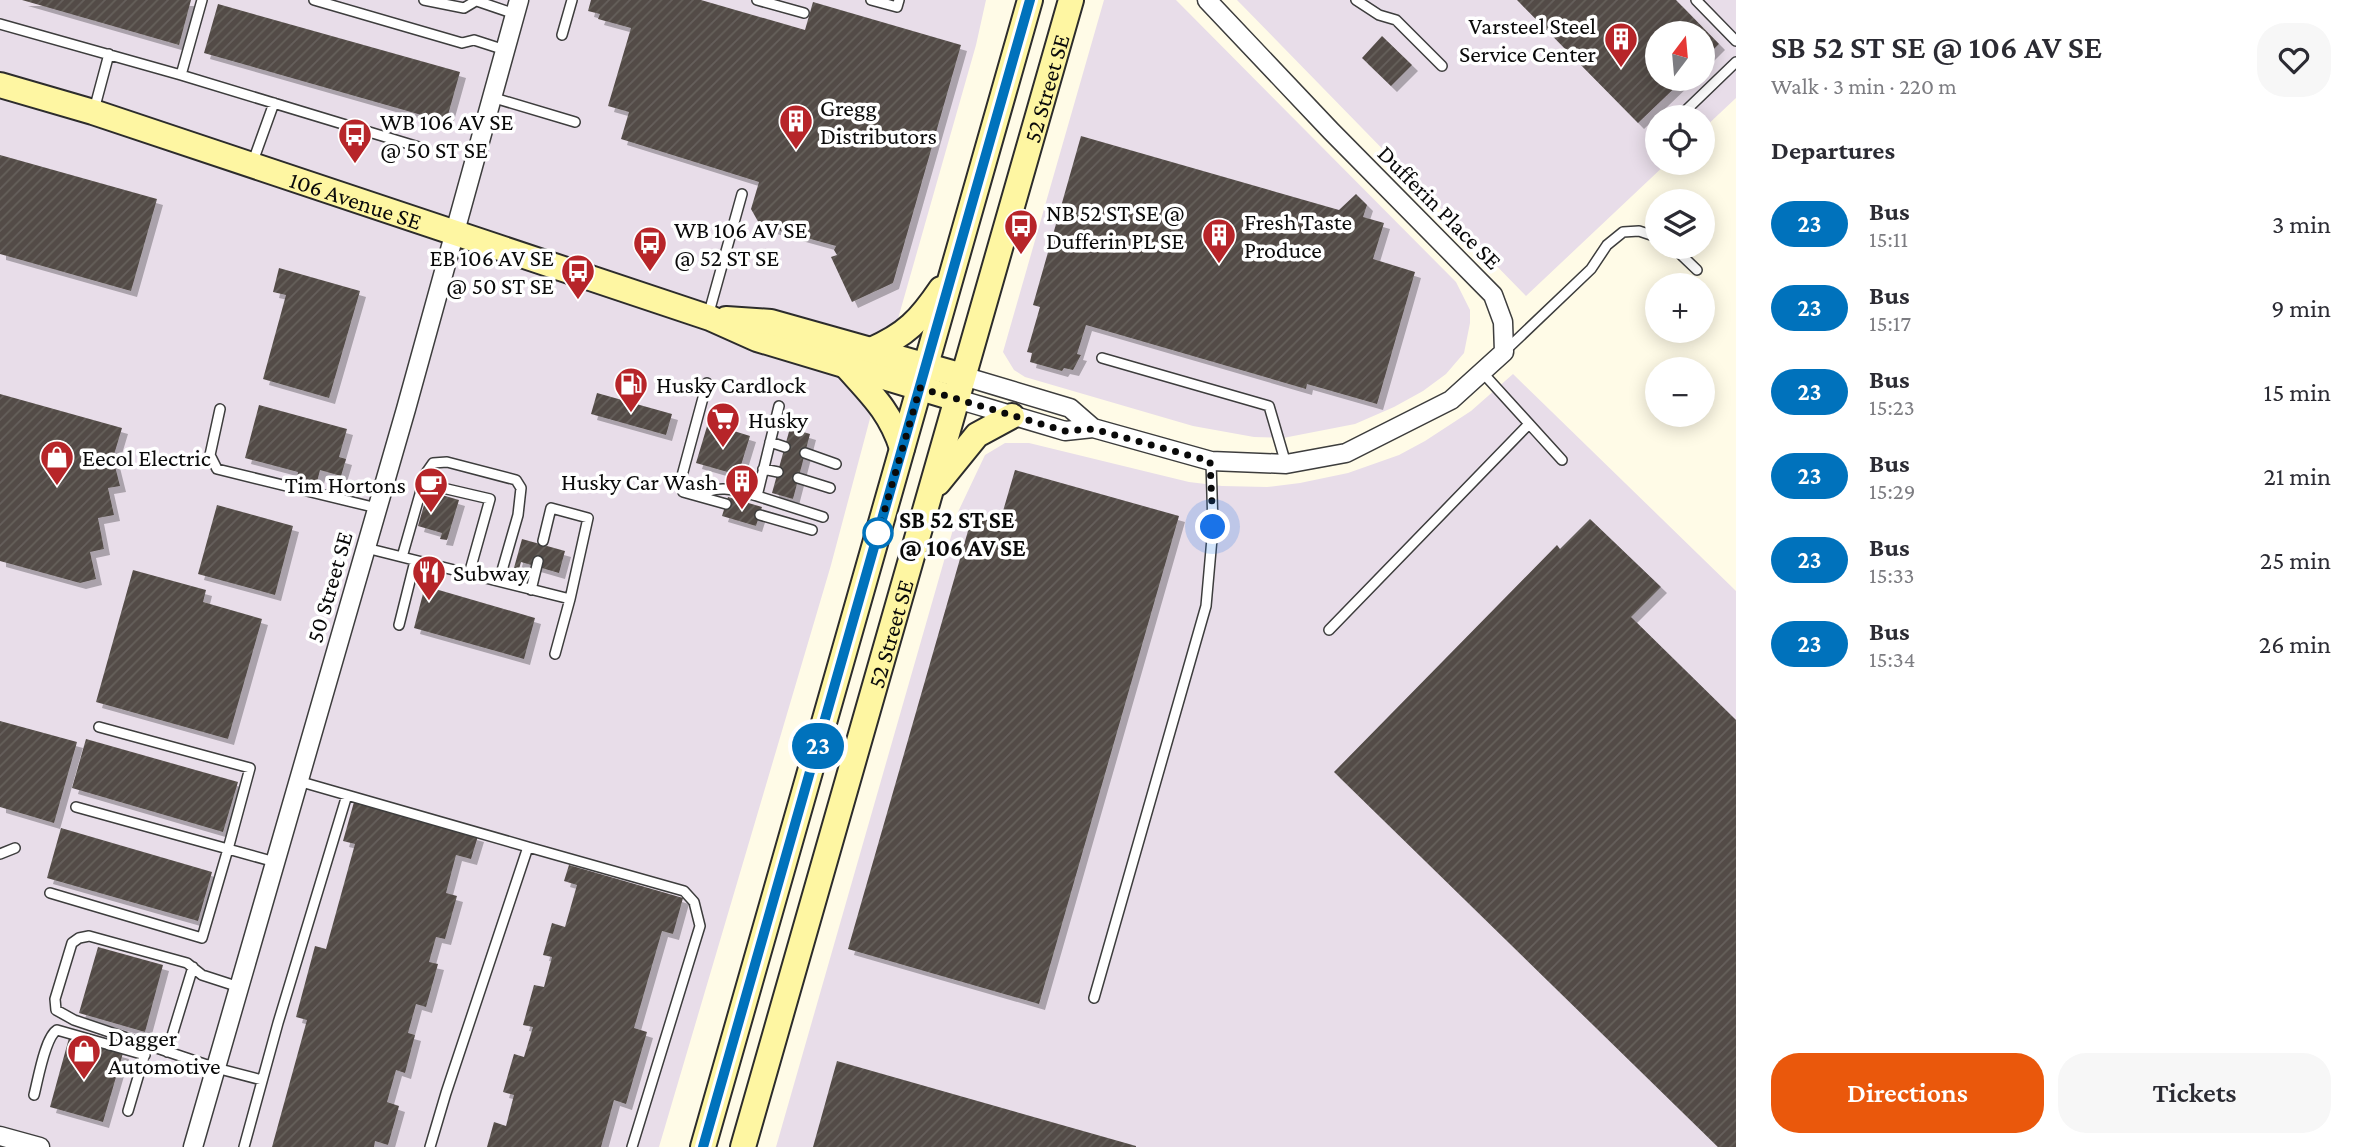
<!DOCTYPE html>
<meta charset="utf-8">
<style>
body{margin:0;font-family:"Crimson Pro",serif;background:#f7f7f7;color:#2b2b33;height:100vh;display:flex;flex-direction:column;font-size:26px;white-space:nowrap}
*{box-sizing:border-box;margin:0}
p{font-size:23px;color:#7c7c81}
.icon{flex:none;width:38px;height:38px;fill:none;stroke:currentColor;stroke-width:2;stroke-linecap:round;stroke-linejoin:round}
.map{position:relative;flex:1;overflow:hidden}
.panel{display:flex;flex-direction:column;background:#fff;width:630px}
.panel>*{flex:none}
.badge{padding:0 14px;border-radius:23px;font-size:24px;line-height:46px}
.needle{width:46px;rotate:16deg}
.fabs{position:absolute;left:1645px;top:21px;display:grid;gap:14px}
.fabs a{display:grid;place-items:center;width:70px;height:70px;border-radius:50%;background:#fff;box-shadow:0 4px 18px #0003;font-size:35px}
.you{position:absolute;width:35px;height:35px;margin:-18px;border:5px solid #fff;border-radius:50%;background:#1a73e8;box-shadow:0 0 0 10px #1a73e833}
.map>.badge{position:absolute;translate:-50% -50%;box-shadow:0 0 0 4px #fff}
h2{padding:0 35px;font-size:26px;line-height:63px}
.round{display:grid;place-items:center;flex:none;width:74px;height:74px;border-radius:28px;background:#f7f7f7}
.head{display:flex;align-items:center;justify-content:space-between;height:119px;padding:0 35px}
h1{font-size:33px;font-weight:600;line-height:52px}
.action{display:flex;gap:14px;margin-top:auto;padding:14px 35px}
.action a{flex:1;height:80px;border-radius:28px;background:#ea580c;color:#fff;font-size:28px;font-weight:600;line-height:80px;text-align:center}
.action a+a{background:#f7f7f7;color:#2b2b33}
ul{padding:0;list-style:none}
li{display:flex;align-items:center;gap:21px;height:84px;padding:0 35px}
li div{flex:1}
li b{display:block;font-size:26px}
li em{font-style:normal}
li .badge{min-width:77px;font-weight:700;text-align:center}
main{display:flex;flex:1;min-height:0}
.map>svg:first-child{display:block}
.industrial{fill:#e8dde9;fill-rule:evenodd}
.building{fill:url(#building-hatch);filter:url(#shadow)}
.lines{fill:none;stroke-linecap:round;stroke-linejoin:round}
.lane-casing{stroke:#3d3d3d;stroke-width:12}
.street-casing{stroke:#3d3d3d;stroke-width:21}
.secondary-casing{stroke:#2c2c2c;stroke-width:28}
.lane{stroke:#fff;stroke-width:9}
.street{stroke:#fff;stroke-width:18}
.secondary{stroke:#fef6a2;stroke-width:24}
.line-casing{stroke:#fff;stroke-width:16}
.line{stroke:#0072bc;stroke-width:10}
.walk{stroke:#0a0a0a;stroke-width:7;stroke-dasharray:0 12.6}
.stop-dot{fill:#fff;stroke:#0072bc;stroke-width:3.5}
.labels{text-anchor:middle;dominant-baseline:central;stroke-width:7;stroke-linejoin:round;paint-order:stroke}
.poi-label{font-size:24px;fill:#0a0a0a;stroke:#fff;text-anchor:start}
.street-label{font-size:24px;fill:#0a0a0a;stroke:#fff}
.stop-label{font-size:24px;font-weight:bold;fill:#0a0a0a;stroke:#fff;text-anchor:start}
</style>
<main>
<div class="map">
<svg width="1736" height="1147" viewBox="0 0 1736 1147">
<defs>
<pattern id="building-hatch" width="6" height="6" patternUnits="userSpaceOnUse" patternTransform="scale(1.75)"><rect width="6" height="6" fill="#524b46"/><path d="M-1 1l2-2M0 6l6-6M5 7l2-2" fill="none" stroke="#66605c"/></pattern>
<filter id="shadow"><feDropShadow dx="6" dy="6" stdDeviation="0" flood-color="#0004"/></filter>
</defs>
<rect width="100%" height="100%" fill="#fffbe7"/>
<path class="industrial" d="M0 0H986L976 45 876 396 831 565 659 1147H0Z
M1104 0H1176L1456 282 1470 310V323L1464 353 1446 374 1423 391 1394 407 1355 424 1283 438 1254 437 1193 426 1025 377 1014 370 1003 352Z
M1237 0H1736V98L1703 129V117H1657V163H1667L1526 296ZM1657 33H1703V79H1657Z
M1513 374 1736 591V1147H776L958 512 985 455 1005 443H1029L1189 482 1222 486 1267 487 1300 483 1348 473 1399 455 1425 441 1471 411Z"/>
<path class="building" d="M22 0H191L179 45Z
M591 0H701L805 30 813 2 961 45 893 283 852 302 831 257 837 255 834 250 836 246 760 225 751 209 759 182 621 139 629 112 608 106 631 28 598 19 600 14 588 11Z
M1517 0H1676L1719 44 1703 60V33H1657V79H1684L1638 123Z
M218 4 460 72 446 122 204 53Z
M1382 36 1412 65 1391 86 1362 58Z
M1081 136 1339 210 1356 194 1367 205 1363 217 1384 223 1373 259 1415 272 1377 404 1307 384 1306 389 1086 325 1077 354 1081 355 1073 370 1064 368 1062 371 1030 362 1032 353 1027 352 1040 307 1033 305Z
M0 155 157 199 131 291 0 254Z
M279 268 360 291 329 398 263 379 286 295 273 292Z
M597 393 672 414 666 435 591 414Z
M0 394 122 428 113 458 120 486 108 488 114 515 98 518 104 549 90 552 96 579 80 583 0 561Z
M259 405 347 429 339 457 346 459 341 476 320 470 317 482 297 477 298 472 245 458Z
M708 423 750 436 738 475 696 463Z
M790 428 810 434 793 499 772 493Z
M1015 470 1179 516 1039 1004 848 949 974 510 1001 518Z
M428 491 459 500 447 540 440 539 442 533 418 526Z
M728 497 762 507 756 526 722 516Z
M217 505 293 526 275 595 198 574Z
M1590 519 1661 587 1631 617 1736 720V1147H1718L1334 772 1557 545 1560 549Z
M522 539 565 551 559 573 521 562 517 576 512 575Z
M133 570 206 590 203 602 262 619 228 739 96 702Z
M425 586 535 618 524 659 414 628Z
M0 721 77 742 54 823 0 807Z
M86 739 238 782 223 832 72 788Z
M354 802 478 836 471 859 456 855 446 893 457 896 445 939 436 937 429 962 438 964 426 1007 416 1004 408 1033 415 1035 405 1073 396 1070 387 1102 399 1106 388 1145 375 1141 374 1147H272L307 1020 296 1017 315 946 326 949 355 844 343 841Z
M61 828 212 872 198 921 47 878Z
M569 865 683 898 673 934 662 931 634 1028 647 1032 626 1104 614 1100 601 1147H487L494 1122 506 1126 514 1095 503 1092 514 1054 524 1057 533 1027 523 1025 534 985 544 987 552 957 543 955 552 923 565 927 577 885 564 881Z
M98 947 163 965 145 1032 79 1013Z
M69 1038 123 1053 103 1122 50 1107Z
M837 1061 1136 1146V1147H813Z"/>
<g class="lines">
<g class="lane-casing">
<path id="lane" d="M202 0 181 75 422 148
M314 0 462 43 474 40 505 50
M424 0 464 8 474 2
M474 0 515 14
M757 0 804 13
M871 0 897 7 899 0
M1356 0 1379 15 1396 20 1442 66
M1696 0 1736 41
M0 24 181 75
M562 35 572 0
M491 97 575 122
M94 110 109 54
M1679 117 1736 62
M252 164 274 103
M1673 247 1697 270
M708 316 742 194
M1506 350 1591 269 1607 245 1623 232 1639 231 1657 237
M1102 358 1269 406 1286 464
M1482 372 1562 460
M707 383 680 483 683 492 726 504
M779 406 757 496 823 517
M220 409 210 455 217 469 377 508
M770 442 785 447
M805 453 836 464
M763 469 778 472
M798 478 830 488
M447 489 490 499 469 574
M699 495C720 484 735 490 757 496
M760 515 812 530
M543 541 551 508 588 518 570 599
M366 548 570 599 555 654
M402 557 426 473 433 463 447 462 516 480 521 488 518 515 499 581
M531 590 538 561
M399 625 415 561
M1329 630 1529 424
M99 727 250 768 228 849 275 862
M298 781 528 847 446 1093 430 1147
M528 847 684 891 694 902 700 926 632 1147
M0 854 15 848
M50 893 202 938 228 849 76 807
M239 987 202 975 187 963 89 936 79 938 72 943 55 999 56 1010 74 1020 216 1068 262 1080
M1094 998 1206 606 1213 527 1211 461
M167 1052 193 967
M34 1095C38 1080 45 1037 57 1030L145 1055
M128 1111 146 1050
M244 1147 278 1023 347 795"/>
</g>
<g class="street-casing">
<path id="street" d="M963 376 1070 408 1093 428
M957 399 1065 431 1093 428 1211 461 1286 464 1346 453 1451 400 1504 352 1503 322 1493 295 1331 131 1207 0
M0 1136 40 1147
M193 1147 406 409 519 0"/>
</g>
<g class="secondary-casing">
<g id="secondary">
<path id="s1" d="M0 85 93 112 710 318 757 339 957 399"/>
<path d="M726 319 771 322 963 376"/>
<path d="M871 350C906 335 920 320 941 289"/>
<path d="M846 366C871 394 890 411 902 448"/>
<path d="M938 483 977 435 1012 416"/>
<path d="M703 1147 1030 0"/>
<path id="s2" d="M743 1147 1071 0"/>
</g>
</g>
<use href="#lane" class="lane"/>
<use href="#street" class="street"/>
<use href="#secondary" class="secondary"/>
</g>
<g class="lines">
<g class="line-casing">
<path id="line" d="M703 1147 1030 0"/>
</g>
<use href="#line" class="line"/>
<path class="walk" d="M878 533 920 388 1065 431 1093 429 1210 461 1213 527"/>
</g>
<defs>
<g id="building-pin" transform="scale(1.75)"><path d="M0 17L-7.5 6A9.5 9.5 0 1 1 7.5 6Z" fill="#b72529" stroke="#fff"/><path d="M-4-6H4V6H1V3H-1V6H-4ZM-2.5-4.3h1.7v1.8h-1.7ZM.8-4.3h1.7v1.8H.8ZM-2.5-1h1.7V.8h-1.7ZM.8-1h1.7V.8H.8Z" fill="#fff"/></g>
<g id="bus-pin" transform="scale(1.75)"><path d="M0 17L-7.5 6A9.5 9.5 0 1 1 7.5 6Z" fill="#b72529" stroke="#fff"/><path d="M-5-6H5V4H4V6H2V4H-2V6H-4V4H-5ZM-3.5-4V0h7V-4ZM-3.5 1.2v1.5H-2V1.2ZM2 1.2v1.5H3.5V1.2Z" fill="#fff"/></g>
<g id="fuel-pin" transform="scale(1.75)"><path d="M0 17L-7.5 6A9.5 9.5 0 1 1 7.5 6Z" fill="#b72529" stroke="#fff"/><path d="M-5.5-6h7V0h2V4h1.3V-2.5L3-4.5l.8-.8L6-3V5H2.5V1h-1V6h-7ZM-4.2-4.7v3.2H.2V-4.7Z" fill="#fff"/></g>
<g id="supermarket-pin" transform="scale(1.75)"><path d="M0 17L-7.5 6A9.5 9.5 0 1 1 7.5 6Z" fill="#b72529" stroke="#fff"/><path d="M-6-5.5h2.5l.6 2H6L4.5 2H-2.5L-4.4-4H-6ZM-1.5 3.2a1.3 1.3 0 1 0 .1 0ZM3 3.2a1.3 1.3 0 1 0 .1 0Z" fill="#fff"/></g>
<g id="shop-pin" transform="scale(1.75)"><path d="M0 17L-7.5 6A9.5 9.5 0 1 1 7.5 6Z" fill="#b72529" stroke="#fff"/><path d="M-5-2.5h2.3a2.7 3.5 0 0 1 5.4 0H5L5.5 6h-11ZM-1.5-2.5h3a1.5 2.3 0 0 0-3 0Z" fill="#fff"/></g>
<g id="cafe-pin" transform="scale(1.75)"><path d="M0 17L-7.5 6A9.5 9.5 0 1 1 7.5 6Z" fill="#b72529" stroke="#fff"/><path d="M-5.5-4.5H6V0H3Q3 3.5 0 3.5H-2.5Q-5.5 3.5-5.5 0ZM3-3.2v2h1.7v-2ZM-6 4.5H4V6H-6Z" fill="#fff"/></g>
<g id="restaurant-pin" transform="scale(1.75)"><path d="M0 17L-7.5 6A9.5 9.5 0 1 1 7.5 6Z" fill="#b72529" stroke="#fff"/><path d="M-5-6h1v4h1v-4h1v4h1v-4h1v5L-1.5 .5V6h-2V.5L-5-1ZM5-6V6H3V1.5H1.5Q1.5-4 5-6Z" fill="#fff"/></g>
</defs>
<g fill-rule="evenodd">
<use href="#building-pin" x="1621" y="39"/>
<use href="#building-pin" x="796" y="121"/>
<use href="#bus-pin" x="355" y="135"/>
<use href="#bus-pin" x="1021" y="226"/>
<use href="#building-pin" x="1219" y="235"/>
<use href="#bus-pin" x="650" y="243"/>
<use href="#bus-pin" x="578" y="271"/>
<use href="#fuel-pin" x="631" y="384"/>
<use href="#supermarket-pin" x="723" y="419"/>
<use href="#shop-pin" x="57" y="457"/>
<use href="#building-pin" x="742" y="481"/>
<use href="#cafe-pin" x="431" y="484"/>
<use href="#restaurant-pin" x="429" y="572"/>
<use href="#shop-pin" x="84" y="1051"/>
</g>
<circle class="stop-dot" cx="878" cy="533" r="14"/>
<g class="labels">
<g class="poi-label">
<text x="1596" y="25" text-anchor="end">Varsteel Steel<tspan x="1596" dy="28">Service Center</tspan></text>
<text x="820" y="107">Gregg<tspan x="820" dy="28">Distributors</tspan></text>
<text x="380" y="121">WB 106 AV SE<tspan x="380" dy="28">@ 50 ST SE</tspan></text>
<text x="1046" y="212">NB 52 ST SE @<tspan x="1046" dy="28">Dufferin PL SE</tspan></text>
<text x="1244" y="221">Fresh Taste<tspan x="1244" dy="28">Produce</tspan></text>
<text x="674" y="229">WB 106 AV SE<tspan x="674" dy="28">@ 52 ST SE</tspan></text>
<text x="554" y="257" text-anchor="end">EB 106 AV SE<tspan x="554" dy="28">@ 50 ST SE</tspan></text>
<text x="656" y="384">Husky Cardlock</text>
<text x="748" y="419">Husky</text>
<text x="82" y="457">Eecol Electric</text>
<text x="718" y="481" text-anchor="end">Husky Car Wash</text>
<text x="406" y="484" text-anchor="end">Tim Hortons</text>
<text x="453" y="572">Subway</text>
<text x="108" y="1037">Dagger<tspan x="108" dy="28">Automotive</tspan></text>
</g>
<g class="street-label">
<text stroke="none"><textPath href="#s2" startOffset="1101">52 Street SE</textPath></text>
<text stroke="none"><textPath href="#s1" startOffset="374">106 Avenue SE</textPath></text>
<text transform="translate(1440 207) rotate(45)">Dufferin Place SE</text>
<text transform="translate(329 587) rotate(-74)">50 Street SE</text>
<text stroke="none"><textPath href="#s2" startOffset="534">52 Street SE</textPath></text>
</g>
<g class="stop-label">
<text x="899" y="519">SB 52 ST SE<tspan x="899" dy="28">@ 106 AV SE</tspan></text>
</g>
</g>
</svg>
<div class="fabs">
<a><svg class="needle" viewBox="-14 -14 28 28"><path d="M0-13l5 13h-10z" fill="#e53935"/><path d="M0 13l5-13h-10z" fill="#7c7c81"/></svg></a>
<a><svg class="icon" aria-label="locate" viewBox="0 0 24 24"><circle cx="12" cy="12" r="6"/><path d="M12 2v4M12 18v4M2 12h4M18 12h4"/></svg></a>
<a><svg class="icon" aria-label="layers" viewBox="0 0 24 24"><path d="M12 4l9 5-9 5-9-5zM3 14l9 5 9-5"/></svg></a>
<a>+</a>
<a>−</a>
</div>
<div class="you" style="left:1213px;top:527px"></div>
<b class="badge" style="left:818px;top:746px;background:#0072bc;color:#fff">23</b>
</div>
<section class="panel">
<div class="head"><div><h1>SB 52 ST SE @ 106 AV SE</h1><p>Walk · 3 min · 220 m</p></div><a class="round"><svg class="icon" aria-label="heart" viewBox="0 0 24 24"><path d="M12 20l-8-8c-3-5 5-10 8-4 3-6 11-1 8 4z"/></svg></a></div>
<h2>Departures</h2>
<ul>
<li><span class="badge" style="background:#0072bc;color:#fff">23</span><div><b>Bus</b><p>15:11</p></div><em>3 min</em></li>
<li><span class="badge" style="background:#0072bc;color:#fff">23</span><div><b>Bus</b><p>15:17</p></div><em>9 min</em></li>
<li><span class="badge" style="background:#0072bc;color:#fff">23</span><div><b>Bus</b><p>15:23</p></div><em>15 min</em></li>
<li><span class="badge" style="background:#0072bc;color:#fff">23</span><div><b>Bus</b><p>15:29</p></div><em>21 min</em></li>
<li><span class="badge" style="background:#0072bc;color:#fff">23</span><div><b>Bus</b><p>15:33</p></div><em>25 min</em></li>
<li><span class="badge" style="background:#0072bc;color:#fff">23</span><div><b>Bus</b><p>15:34</p></div><em>26 min</em></li>
</ul>
<div class="action"><a>Directions</a><a>Tickets</a></div>
</section>
</main>
